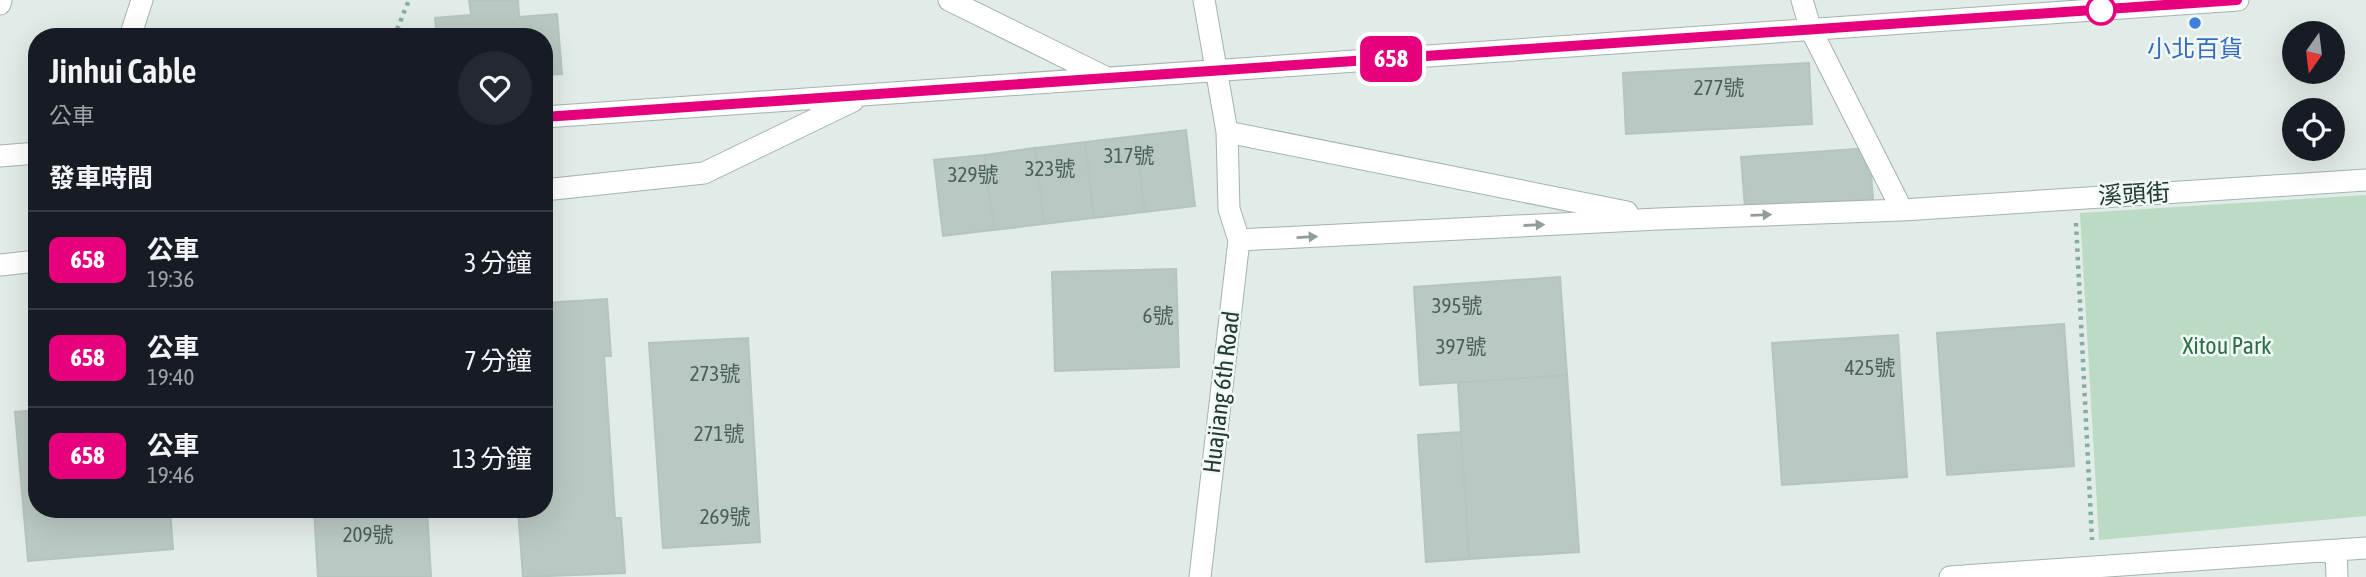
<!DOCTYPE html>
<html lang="zh-TW">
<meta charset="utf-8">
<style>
body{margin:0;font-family:"Asap Condensed","Noto Sans TC",sans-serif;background:#242831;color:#f1f3f6;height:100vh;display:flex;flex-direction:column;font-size:26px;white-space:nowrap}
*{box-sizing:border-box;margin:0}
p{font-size:23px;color:#9ea1a6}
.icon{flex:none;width:38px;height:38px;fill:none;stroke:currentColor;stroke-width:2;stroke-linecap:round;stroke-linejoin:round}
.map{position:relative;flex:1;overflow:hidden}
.panel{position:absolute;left:28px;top:28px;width:525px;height:490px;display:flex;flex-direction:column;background:#171b24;border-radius:28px;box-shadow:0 7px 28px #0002}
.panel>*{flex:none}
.badge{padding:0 14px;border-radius:10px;font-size:24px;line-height:46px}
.needle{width:46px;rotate:194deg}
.controls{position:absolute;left:2282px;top:21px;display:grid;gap:14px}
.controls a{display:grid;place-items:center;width:63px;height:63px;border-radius:50%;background:#171b24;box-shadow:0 7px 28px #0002;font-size:35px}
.map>.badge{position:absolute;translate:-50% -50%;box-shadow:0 0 0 4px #fff}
h2{padding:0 21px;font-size:26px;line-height:63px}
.round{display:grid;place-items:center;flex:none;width:74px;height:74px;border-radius:37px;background:#242831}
.headline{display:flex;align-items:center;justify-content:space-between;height:119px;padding:0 21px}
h1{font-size:33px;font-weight:600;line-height:52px}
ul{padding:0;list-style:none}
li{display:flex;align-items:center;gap:21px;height:98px;padding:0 21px;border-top:2px solid #363941}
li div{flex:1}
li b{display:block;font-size:26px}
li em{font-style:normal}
li .badge{min-width:77px;font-weight:700;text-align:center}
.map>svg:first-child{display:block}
.green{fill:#bbdbc4}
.building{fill:#bac8c3;stroke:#b4c4be;stroke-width:2}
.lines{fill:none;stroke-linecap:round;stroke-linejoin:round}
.minor-casing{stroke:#a4b3ae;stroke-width:23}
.path{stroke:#83ada1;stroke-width:4.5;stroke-dasharray:3.5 5;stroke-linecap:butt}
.minor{stroke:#fff;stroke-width:21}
.oneway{fill:#909d9a}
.line-casing{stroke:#fff;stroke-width:16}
.line{stroke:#e6007e;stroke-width:10}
.stop-dot{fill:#fff;stroke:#e6007e;stroke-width:3.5}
.shop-dot{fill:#3f7fe0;stroke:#f1f8f5;stroke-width:2.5}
.labels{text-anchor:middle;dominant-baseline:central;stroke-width:5;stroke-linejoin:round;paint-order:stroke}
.number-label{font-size:21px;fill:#485e58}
.shop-label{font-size:24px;fill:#366cbe;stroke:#f1f8f5}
.street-label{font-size:24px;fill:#223b35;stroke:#f1f8f5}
.park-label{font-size:24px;fill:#2e7049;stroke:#f1f8f5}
</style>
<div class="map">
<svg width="2366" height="577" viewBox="0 0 2366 577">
<rect width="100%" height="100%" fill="#e1ebe7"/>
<path class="green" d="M2366 195V516L2099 540 2080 213Z"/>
<path class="building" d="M469 0H518L519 17 557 14 562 74 544 75V37H437L435 18 471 15Z
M1809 63 1812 124 1626 134 1623 73Z
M1186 130 1195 206 1145 212 1135 136Z
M1135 136 1145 212 1094 218 1085 142Z
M1085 142 1094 218 1044 224 1035 148Z
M1035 148 1044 224 994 230 984 155Z
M1869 148 1873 199 1745 208 1741 157Z
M984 155 994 230 943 236 934 160Z
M1176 269 1179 367 1055 371 1052 272Z
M1560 277 1567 375 1420 385 1414 287Z
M607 299 611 356H604L615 518H621L625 573 523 577 518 509H544V303Z
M2064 324 2074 466 1947 475 1937 333Z
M1898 335 1907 477 1782 485 1772 343Z
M748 338 760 542 663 548 649 343Z
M1567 375 1579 552 1469 559 1458 383Z
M37 410V509H170L173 549 28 561 15 412Z
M1461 432 1469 559 1426 562 1418 435Z
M314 509H427L431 577H318Z"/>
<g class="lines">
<g class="minor-casing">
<path id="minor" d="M949 0 1105 77
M1802 0 1811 30 1902 210
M0 4 1 0
M130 37 142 0
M544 117 2238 0
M1227 132 1627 212
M0 156 37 153
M544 190 704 173 853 101
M1239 240 1658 219 1902 210 2366 180
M0 265 37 261
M2336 551 2337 577
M1200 577 1239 240 1229 209 1227 132 1204 0
M1950 577 2366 548"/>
</g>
<path class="path" d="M394 37 409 0
M2076 223 2092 540"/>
<use href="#minor" class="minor"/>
</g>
<defs><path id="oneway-solid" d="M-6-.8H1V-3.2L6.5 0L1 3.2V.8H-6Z" transform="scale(1.75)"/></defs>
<g class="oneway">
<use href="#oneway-solid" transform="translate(1761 215) rotate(-2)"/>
<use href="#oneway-solid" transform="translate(1534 225) rotate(-3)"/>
<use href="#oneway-solid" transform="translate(1307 237) rotate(-3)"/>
</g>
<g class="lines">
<g class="line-casing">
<path id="line" d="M544 117 2237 0"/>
</g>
<use href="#line" class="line"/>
</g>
<circle class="stop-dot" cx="2101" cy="10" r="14"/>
<circle class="shop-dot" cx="2195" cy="23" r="7"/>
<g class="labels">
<g class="number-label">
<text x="1719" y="87">277號</text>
<text x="1129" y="155">317號</text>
<text x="1050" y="168">323號</text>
<text x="973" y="174">329號</text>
<text x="1457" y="305">395號</text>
<text x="1158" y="315">6號</text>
<text x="1461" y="346">397號</text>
<text x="1870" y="367">425號</text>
<text x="715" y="373">273號</text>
<text x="719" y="433">271號</text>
<text x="725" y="516">269號</text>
<text x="368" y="534">209號</text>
</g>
<g class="shop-label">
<text x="2195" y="48">小北百貨</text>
</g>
<g class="street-label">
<text transform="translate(2134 194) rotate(-3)">溪頭街</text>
<text transform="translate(1221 392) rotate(-83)">Huajiang 6th Road</text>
</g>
<g class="park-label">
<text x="2227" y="345">Xitou Park</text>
</g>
</g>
</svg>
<div class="controls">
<a><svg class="needle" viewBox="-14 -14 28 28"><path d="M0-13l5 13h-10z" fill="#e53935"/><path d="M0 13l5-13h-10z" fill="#9ea1a6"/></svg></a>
<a><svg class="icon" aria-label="locate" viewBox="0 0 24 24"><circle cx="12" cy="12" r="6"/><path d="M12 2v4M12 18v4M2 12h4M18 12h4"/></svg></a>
</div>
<b class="badge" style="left:1391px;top:59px;background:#e6007e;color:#fff">658</b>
<section class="panel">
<div class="headline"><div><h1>Jinhui Cable</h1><p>公車</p></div><a class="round"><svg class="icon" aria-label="heart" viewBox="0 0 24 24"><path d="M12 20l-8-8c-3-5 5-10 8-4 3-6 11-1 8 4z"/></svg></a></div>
<h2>發車時間</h2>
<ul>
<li><span class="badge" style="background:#e6007e;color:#fff">658</span><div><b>公車</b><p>19:36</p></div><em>3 分鐘</em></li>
<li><span class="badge" style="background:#e6007e;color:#fff">658</span><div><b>公車</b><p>19:40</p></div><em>7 分鐘</em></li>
<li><span class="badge" style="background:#e6007e;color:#fff">658</span><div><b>公車</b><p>19:46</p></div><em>13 分鐘</em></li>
</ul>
</section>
</div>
